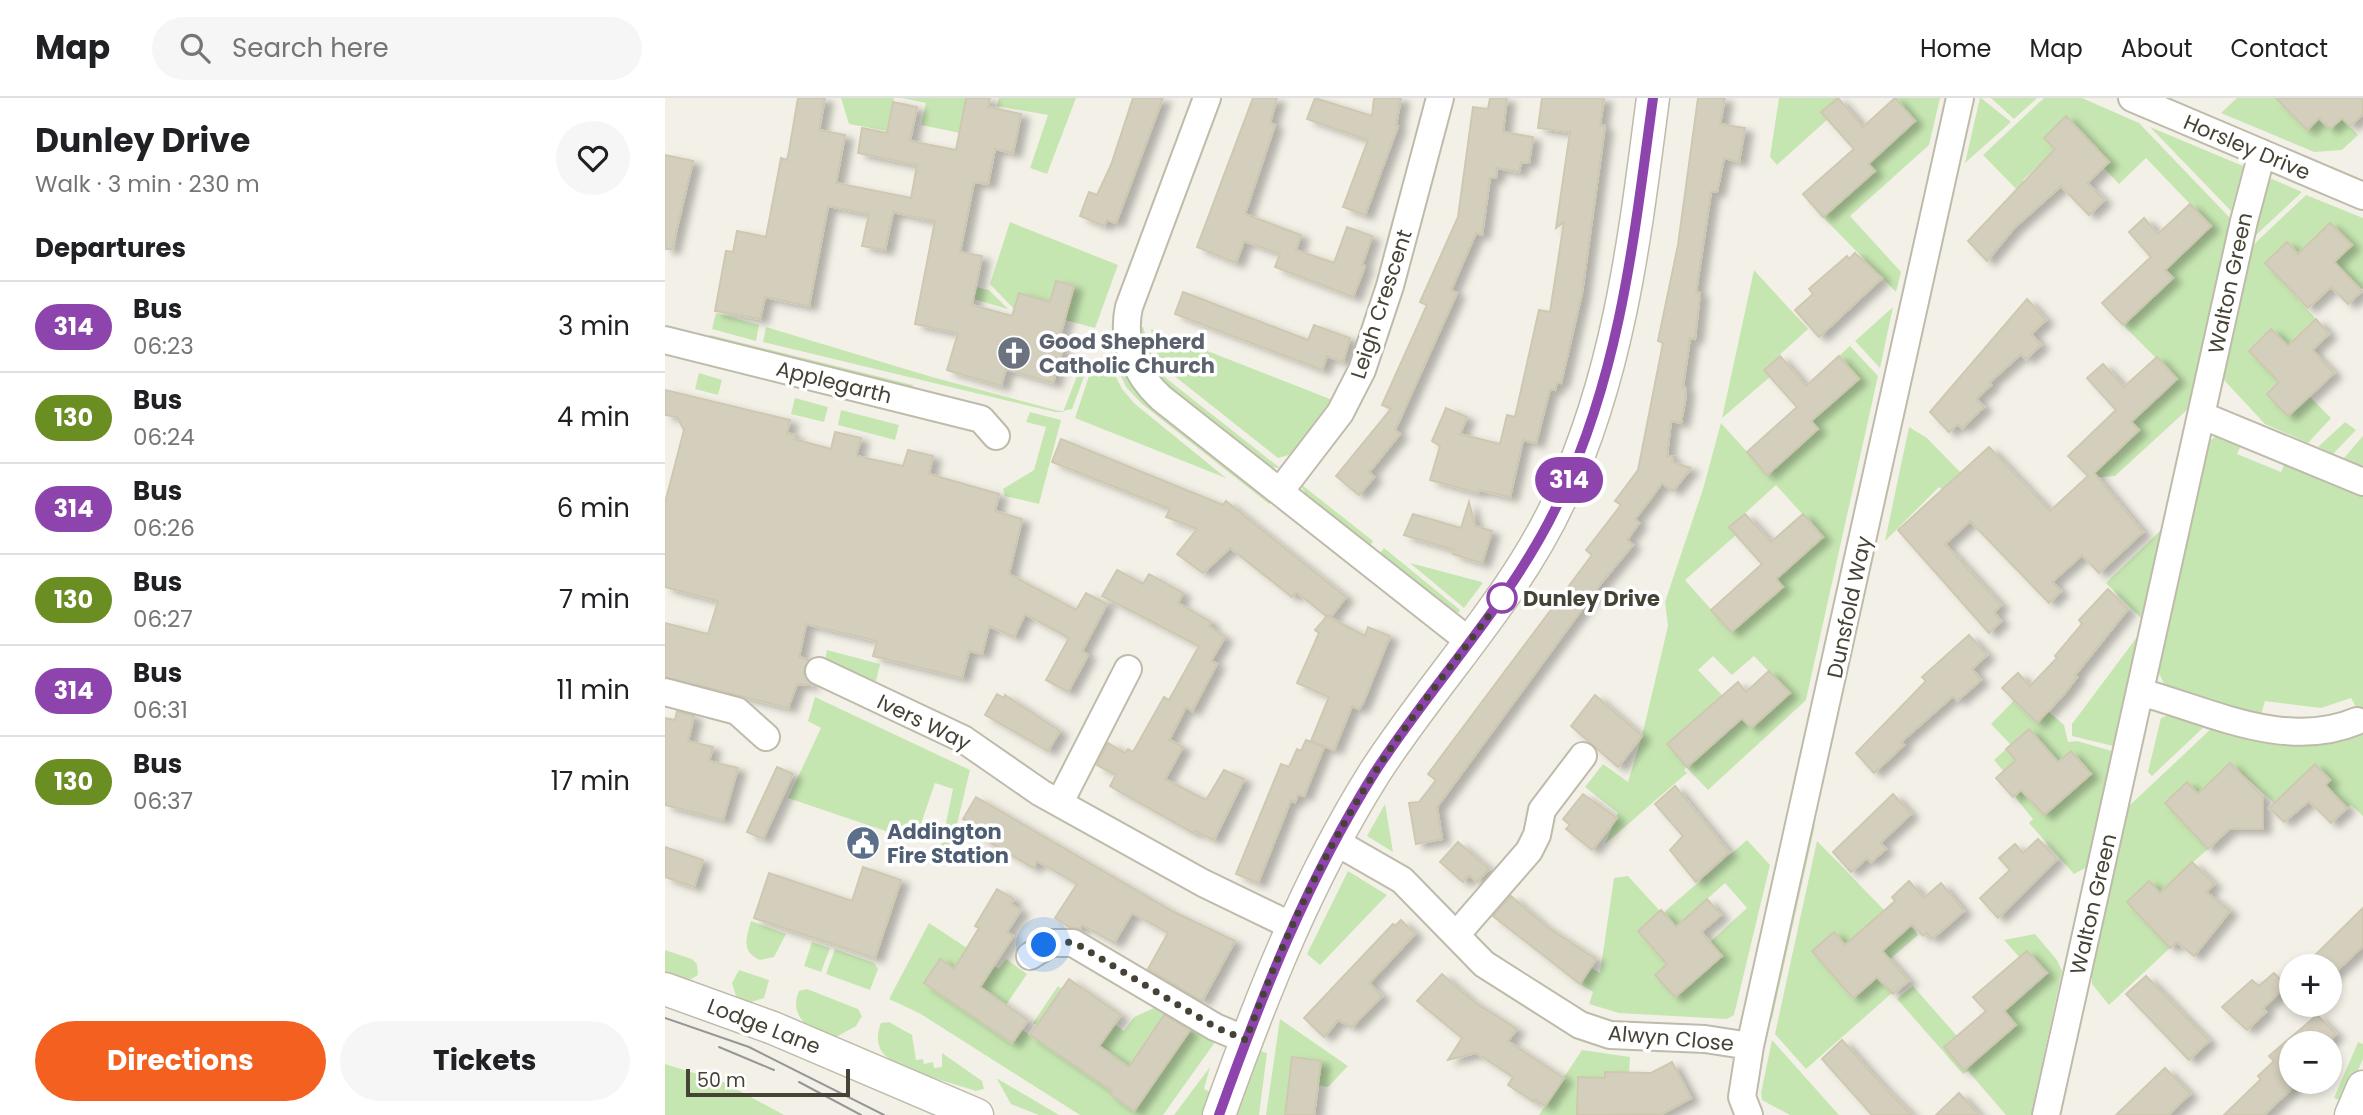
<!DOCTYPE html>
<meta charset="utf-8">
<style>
body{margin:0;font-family:Poppins,sans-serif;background:#f6f6f6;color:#202124;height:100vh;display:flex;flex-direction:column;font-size:26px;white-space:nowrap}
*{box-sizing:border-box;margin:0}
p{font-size:23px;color:#757577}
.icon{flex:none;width:38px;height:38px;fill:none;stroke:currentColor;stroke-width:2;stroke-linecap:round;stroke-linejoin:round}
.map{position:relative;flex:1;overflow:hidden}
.drawer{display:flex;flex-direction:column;background:#fff;width:665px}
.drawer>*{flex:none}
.badge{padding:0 14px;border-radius:23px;font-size:24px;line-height:46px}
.fabs{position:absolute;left:1614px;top:856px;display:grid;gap:14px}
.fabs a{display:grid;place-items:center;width:63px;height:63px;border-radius:50%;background:#fff;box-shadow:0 4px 10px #0003;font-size:35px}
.scale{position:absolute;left:21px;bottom:18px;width:164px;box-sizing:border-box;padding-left:7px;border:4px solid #464236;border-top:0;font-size:19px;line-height:24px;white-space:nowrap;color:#464236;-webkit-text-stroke:5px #fff;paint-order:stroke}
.you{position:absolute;width:35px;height:35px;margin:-18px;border:5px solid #fff;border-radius:50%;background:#1a73e8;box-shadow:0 0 0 10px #1a73e833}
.map>.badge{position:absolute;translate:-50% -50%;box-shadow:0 0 0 4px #fff}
h2{padding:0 35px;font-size:26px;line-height:63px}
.round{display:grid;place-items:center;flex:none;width:74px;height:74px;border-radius:37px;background:#f6f6f6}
.headline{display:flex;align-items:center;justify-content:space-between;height:119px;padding:0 35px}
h1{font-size:33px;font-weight:700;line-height:52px}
.button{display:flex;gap:14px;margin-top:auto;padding:14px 35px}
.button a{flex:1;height:80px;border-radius:42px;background:#f3601f;color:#fff;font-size:28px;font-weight:700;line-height:80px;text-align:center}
.button a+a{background:#f6f6f6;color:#202124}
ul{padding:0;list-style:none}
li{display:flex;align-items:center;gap:21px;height:91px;padding:0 35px;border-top:2px solid #e0e0e0}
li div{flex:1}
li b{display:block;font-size:26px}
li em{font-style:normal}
li .badge{min-width:77px;font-weight:700;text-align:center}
header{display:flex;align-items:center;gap:42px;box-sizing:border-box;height:98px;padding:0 35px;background:#fff;border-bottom:2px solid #e0e0e0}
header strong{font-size:33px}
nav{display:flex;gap:38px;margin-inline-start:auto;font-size:24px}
.search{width:490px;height:63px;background:#f6f6f6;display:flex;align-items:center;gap:18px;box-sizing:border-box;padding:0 24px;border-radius:38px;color:#757577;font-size:26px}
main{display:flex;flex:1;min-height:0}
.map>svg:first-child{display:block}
.green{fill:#c6e6b1;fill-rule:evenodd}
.building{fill:#d4cfbd;stroke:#cfc8b1;stroke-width:2;filter:url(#shadow)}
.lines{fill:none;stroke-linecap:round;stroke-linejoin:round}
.minor-casing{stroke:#bebbaa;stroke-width:30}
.tertiary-casing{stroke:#bebbaa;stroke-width:35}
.minor{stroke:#fff;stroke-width:26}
.tertiary{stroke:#fff;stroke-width:32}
.tram{stroke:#969696;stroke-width:2}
.line-casing{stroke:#fff;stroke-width:16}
.line{stroke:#8e44ad;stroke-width:10}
.walk{stroke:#464236;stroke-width:7;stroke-dasharray:0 12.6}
.stop-dot{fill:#fff;stroke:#8e44ad;stroke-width:3.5}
.labels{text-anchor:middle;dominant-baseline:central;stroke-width:7;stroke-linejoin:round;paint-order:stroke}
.street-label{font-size:21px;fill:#464236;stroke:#fff}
.worship-label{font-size:21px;font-weight:bold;fill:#5b616d;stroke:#fff;text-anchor:start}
.stop-label{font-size:21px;font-weight:bold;fill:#464236;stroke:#fff;text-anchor:start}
.service-label{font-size:21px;font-weight:bold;fill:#4e5e75;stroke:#fff;text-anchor:start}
</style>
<header>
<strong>Map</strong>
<div class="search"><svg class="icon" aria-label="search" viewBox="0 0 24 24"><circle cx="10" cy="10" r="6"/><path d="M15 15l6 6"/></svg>Search here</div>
<nav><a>Home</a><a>Map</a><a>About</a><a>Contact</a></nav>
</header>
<main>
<section class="drawer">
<div class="headline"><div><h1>Dunley Drive</h1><p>Walk · 3 min · 230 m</p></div><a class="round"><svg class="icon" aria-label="heart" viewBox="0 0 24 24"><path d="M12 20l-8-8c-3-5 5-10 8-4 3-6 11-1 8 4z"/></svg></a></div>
<h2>Departures</h2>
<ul>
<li><span class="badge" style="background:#8e44ad;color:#fff">314</span><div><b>Bus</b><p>06:23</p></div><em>3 min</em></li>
<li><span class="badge" style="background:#6b8e23;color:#fff">130</span><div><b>Bus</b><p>06:24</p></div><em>4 min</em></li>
<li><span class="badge" style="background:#8e44ad;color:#fff">314</span><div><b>Bus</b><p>06:26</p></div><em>6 min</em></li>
<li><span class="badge" style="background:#6b8e23;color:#fff">130</span><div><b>Bus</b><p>06:27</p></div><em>7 min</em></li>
<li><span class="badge" style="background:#8e44ad;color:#fff">314</span><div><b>Bus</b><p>06:31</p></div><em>11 min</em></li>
<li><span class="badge" style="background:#6b8e23;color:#fff">130</span><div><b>Bus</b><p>06:37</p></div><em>17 min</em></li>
</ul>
<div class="button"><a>Directions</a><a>Tickets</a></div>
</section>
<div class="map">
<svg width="1698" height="1017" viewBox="0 0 1698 1017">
<defs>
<filter id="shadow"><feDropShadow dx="8" dy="4.5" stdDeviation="3.5" flood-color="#0004"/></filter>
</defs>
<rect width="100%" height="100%" fill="#f3f1e7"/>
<path class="green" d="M176 0H229L223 33 184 26Z
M237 0H303L295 35 256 27 261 5Z
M334 0H411L382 76 365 70 383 17 332 8Z
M1114 0H1173L1156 14 1163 21 1112 67 1105 59Z
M1230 0H1275L1264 47 1185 118 1236 174 1231 194 1158 119 1209 73 1197 59 1212 57 1250 24Z
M1316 0 1346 24 1300 65 1315 0Z
M1326 0H1372L1349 21Z
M1379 0H1417L1474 25 1565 120 1523 311 1450 378 1424 380 1474 333 1466 324 1512 281 1458 227 1507 180 1500 172 1546 128 1481 60 1454 86 1438 69 1444 63 1401 19 1379 40 1396 58 1385 68 1379 62 1358 82 1368 93 1360 100 1318 57Z
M1572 0H1611L1642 32 1654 20H1677L1693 37 1677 52 1649 54 1556 15Z
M1485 29 1578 68 1566 113Z
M1607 81 1637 94 1590 138 1603 83Z
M1641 97 1698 120V190L1696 192 1681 176 1677 179 1666 167 1686 147 1666 125 1639 162 1622 144 1600 165 1651 221 1626 252 1606 231 1584 252 1604 274 1610 268 1623 318 1644 298 1666 320 1643 345 1600 326 1557 280 1586 149Z
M345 124 453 167 430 230 400 222 409 188 391 183 385 204 354 195 349 211 325 186Z
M1089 172 1143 231 1099 271 1105 279 1057 320Z
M291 185 324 192 343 211 298 198Z
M1228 209 1215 270 1190 243Z
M51 215 94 227 91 243 47 231Z
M101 229 267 279 398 314 417 265 423 268 407 311 390 314 98 244Z
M473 229H478L488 261 502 281 615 370 605 369 499 285C483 269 477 251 473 229Z
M486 231 665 301 666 303 624 357 613 360 503 273 488 249Z
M45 237 248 287 247 294 44 243Z
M1185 248 1213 278 1141 602 1043 692 1021 669 1019 672 1022 675 940 746 953 715 920 689 938 666 963 684 977 638 1003 528 1000 504 1038 391 1056 325 1102 376 1153 331 1146 323 1194 281 1174 258ZM1111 387 1158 439 1110 481 1117 489 1066 534 1020 482 1071 437 1065 429ZM1048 558 1067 577 1089 558 1124 595 1077 620 1022 669 1002 646 1057 597 1033 572Z
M427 269 447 271 457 291 470 306 561 380 410 320Z
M453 271 607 402 604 406 477 306 461 289Z
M34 275 57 282 53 297 30 291Z
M130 300 163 309 159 324 126 316Z
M176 312 234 327 230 342 173 327Z
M365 314 396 322 374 406 340 398 338 391 369 372 381 329 361 324Z
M1680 324 1691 332 1668 356 1653 349Z
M1244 329 1262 340 1296 375 1278 392 1274 389 1220 443Z
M1552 337 1578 343 1572 356 1616 374 1623 358 1698 391V611L1694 614 1686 600 1656 610 1600 603 1595 620 1501 590 1491 569 1542 346Z
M1698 338V367L1697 368 1679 360Z
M635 387H637L708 443 705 448 642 398Z
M1495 433 1496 434 1477 521 1441 485Z
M719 450 795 512 794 515 783 510 715 455Z
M745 465 817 484V486L799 510Z
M1475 535 1448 648 1407 638V626Z
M162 552 215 566 211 583 158 570Z
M1359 592 1399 627 1403 644 1412 643 1447 653 1422 769 1409 776 1364 725 1368 721 1350 699 1356 694 1329 662 1341 651 1362 675 1359 695 1379 717 1426 676 1406 653 1387 670 1383 652 1364 631 1346 647 1326 626Z
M150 599 305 672 284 760 275 754 288 691 270 685 250 743 123 700 156 630 143 623Z
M1504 617 1542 626 1487 678 1483 674 1496 620Z
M1549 628C1601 643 1646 658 1698 633V718L1686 707 1682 710 1660 687 1665 682 1650 666 1609 705 1565 665 1544 685 1539 702 1521 684 1500 706 1543 751 1527 765 1502 801 1484 783 1462 804 1505 850 1444 907 1427 886V876L1464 708Z
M720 706 728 754 702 738Z
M1145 726 1150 727 1107 921 1103 920Z
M1082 742 1105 767 1069 917 1062 921 954 915 924 906 928 894 915 886 925 869 935 875 949 780 963 778 995 813 973 833 992 855 1009 860 990 877 1010 899 1057 858 1045 844 1082 810 1060 785 1021 820 1016 835 998 815Z
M1152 743 1221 814 1228 808 1253 837 1217 868 1210 860 1232 839 1214 818 1193 836 1186 853 1168 834 1147 853 1188 899 1211 878 1227 895 1141 971 1110 936Z
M683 773 722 797 655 867 642 856Z
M86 823 121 836 109 859 95 862C76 854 81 840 86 823Z
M264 825 334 871 341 861 362 876 341 907 276 862 259 885 346 945 356 931 447 993 445 997 469 1013 530 924 553 940 498 1017H415L254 915 224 901Z
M1370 836 1392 862 1397 873 1366 1017H1341L1303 973 1298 976 1232 901 1248 888 1292 938 1299 972 1351 927 1336 910 1381 876 1362 853 1354 859 1339 842Z
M147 844 165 850 156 874 139 868Z
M170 851 209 865 213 871 205 892 161 876Z
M0 852 27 861 32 866 33 877 23 883 0 877Z
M74 872 104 882 99 900 83 905 71 898 67 885Z
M393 888 459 933 469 919 498 906 504 910 464 969 382 913 371 927 368 925Z
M142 891 193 911 197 918 191 928 173 938C149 938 122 919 134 893Z
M615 921 683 968 663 989 653 987 656 963 627 959 620 1017H601Z
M224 924 247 937 251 962 258 961 259 966 268 964 269 970 277 969V955L317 983 319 991 311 993C290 986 238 972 223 960 211 951 211 937 216 925Z
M1107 942 1174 1017H1125L1097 1002 1096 995Z
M1693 944 1698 946V961L1679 1004 1669 1000Z
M592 952 602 955 594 1017H568Z
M917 952 965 959 964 975 940 974V980L913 991 912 1017H874Z
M0 966 58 984 119 1017H0Z
M545 969 539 991 547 995 538 1017H509Z
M332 981H333L394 1017H374L346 1006Z"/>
<path class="building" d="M133 0H160L154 32 180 37 171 85 246 100 252 67 193 55 197 30 222 35 228 4 252 9 245 43 291 52 301 0H325L323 9 356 16 348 55 330 51 323 86 309 84 295 154 317 158 307 207 347 218 354 195 385 204 391 183 409 188 392 249 398 251 388 285 341 271 336 288 282 272 293 235 250 226 270 123 228 114 220 152 197 148 204 116 163 108 144 208 100 199 95 221 50 213 61 153 68 154 72 133 101 139 116 60 122 62 124 53Z
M468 0H498L451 125 442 122 439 128 415 118 424 94 432 97 446 67Z
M588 0H612L605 25 610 27 580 116 636 137 631 152 669 165 682 129 707 138 697 167 700 168 688 199 610 169 615 156 579 143 571 165 532 149Z
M650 0 707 18 709 0H736L731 27 733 28 700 117 678 109 703 42 642 21Z
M825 0H842L838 34 868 39 864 65 856 64 854 74 832 70 831 80H825L817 137 811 135 786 192 792 195 730 332 735 336 704 374 709 379 694 397 671 378 726 311 717 307 762 207 755 204 793 119 808 9 823 11Z
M877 0H939L935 27 940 28 917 195 896 285 892 284 890 292 885 291 871 345 858 342 845 399 814 392 813 395 765 382 775 348 767 343 781 310 802 319 795 336 835 346 842 317 850 319 874 212 885 214 899 124 891 130 905 34 873 30Z
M1033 0H1060L1055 26 1080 30 1074 64 1059 60 1052 94H1046L1031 194 1035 195 1030 241 1025 240 1018 289 1021 290 1020 303 1016 325 1006 323 1002 358H1008L1007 364 1026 370 1008 393 997 385 984 403 970 421 974 425 962 442 968 447 937 484 772 709 777 741 751 746 744 705 754 704 771 682 763 676 927 457 921 452 956 407 950 403 973 372 998 245 993 243 1013 147Z
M1173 0 1198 29 1230 0 1250 23 1203 66 1210 73 1158 119 1138 96 1189 51 1156 14Z
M1611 0H1698V16L1685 28 1677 20 1665 31 1654 20 1642 32Z
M1401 18 1444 64 1422 85 1439 102 1424 117 1396 88 1349 130 1322 163 1303 143 1390 51 1379 40Z
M0 57 28 63 7 151H0Z
M1525 106 1546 128 1500 172 1508 180 1458 227 1437 205 1486 159 1464 134 1479 120 1493 136Z
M1665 125 1687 147 1669 164 1697 193 1683 206 1666 189 1643 210 1600 165 1622 144 1633 156Z
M1190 155 1217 180 1154 239 1130 212 1148 196 1144 191 1182 158 1184 161Z
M518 194 643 242 649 227 685 240 678 264 662 258 657 272 510 216Z
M1362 201 1381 222 1366 236 1376 247 1361 261 1356 256 1324 285 1326 287 1311 301 1319 309 1297 330 1293 326 1284 334 1265 314Z
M1651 221 1664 236 1647 252 1669 275 1623 318 1602 296 1614 284 1584 253 1606 231 1623 248Z
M1115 258 1141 288 1174 258 1194 281 1146 323 1153 331 1102 377 1082 354 1132 309 1099 272Z
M1492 259 1512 281 1466 324 1474 332 1429 375 1478 434 1434 475 1417 457 1387 484 1396 493 1384 505 1305 423 1280 446 1336 507 1329 514 1336 523 1324 535 1233 432 1324 349 1385 413 1423 378 1403 358 1451 312 1422 280 1438 266 1459 289Z
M0 292 125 322 122 335 130 337 129 341 166 351 170 334 196 340 191 358 238 368 243 352 268 358 264 376 334 396 330 413 357 421 344 476 411 512 421 495 442 506 417 553 423 557 403 594 381 582 404 540 360 516 349 539 324 528 317 556 304 553 297 580 208 558 212 543 141 526 134 559 144 562 138 575 147 587 132 586 123 610 0 579V525L43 536 53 503 0 489V405L19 332 12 319 0 317Z
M396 341 558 407 561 403 681 499 667 517H660L631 494 627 499 565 450 538 475 512 456 532 431 501 419 505 411 387 364Z
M804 404 810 428 827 433 817 465 788 456 789 452 739 437 748 416 796 430Z
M1080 416 1106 444 1138 416 1158 439 1111 481 1118 489 1066 534 1046 512 1097 466 1064 429Z
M452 472 478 486 484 476 518 495 513 505 546 524 544 528 560 539 546 563 552 566 527 613 521 609 504 642 518 649 500 681 541 702 559 672 579 681 549 742 530 733 528 735 445 688 451 677 432 667 443 645 460 655 463 651 468 654 499 599 504 602 534 548 437 498Z
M1443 491 1463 511 1410 577 1412 579 1399 596 1372 625 1337 590 1353 575 1365 588 1392 560 1390 558 1417 526 1414 522Z
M662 518 700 538 703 529 725 538 698 605 694 611 687 608 669 652 646 643 664 599 632 585 654 535 650 532Z
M1304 537 1322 557 1307 571 1316 582 1292 603 1288 598 1236 644 1239 647 1209 675 1191 655 1261 583 1257 579Z
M1104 573 1125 595 1086 630 1077 620 1022 669 1002 646 1073 584 1081 594Z
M332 596 339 600 340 597 395 633 383 653 320 617Z
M930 597 977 638 953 669 906 628Z
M12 613 29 618 23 643 48 649 44 663 73 670 58 722 0 707V620L10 622Z
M1364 631 1393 664 1406 653 1426 676 1379 717 1356 692 1348 699 1331 680 1351 662 1341 651Z
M641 642 659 649 639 698 633 696 630 704 626 702 593 785 571 776 616 666 624 669 632 651 636 653Z
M1565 665 1598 699V731H1564L1543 751 1500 705 1522 684 1533 696Z
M1650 666 1665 682 1660 687 1682 710 1666 725 1644 703 1619 724 1604 710Z
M112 669 128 676 98 741 82 734Z
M1010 688 1064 754 1031 784 1005 752 1018 738 990 706Z
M918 696 952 720 927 752 901 731 905 727 898 721Z
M1228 696 1246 716 1215 745 1221 751 1206 764 1202 760 1186 774 1168 754Z
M311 699 509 814 570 843 537 903 483 871 503 835 467 815 449 845 417 827 415 831 404 829 390 820 412 786 372 763 368 770 314 738 317 731 298 721Z
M1373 741 1392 761 1333 820 1315 800 1345 772 1334 760 1350 746 1358 755Z
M793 744 824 771 812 784 804 777 798 784 775 764Z
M0 749 38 762 29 789 0 779Z
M1527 764 1549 786 1541 794 1565 813 1529 858 1512 844 1505 850 1462 804 1484 783 1495 795Z
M198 769 236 782 210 860 89 820 104 775 187 803Z
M1244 783 1259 800 1276 785 1299 813 1267 841 1262 835 1258 838 1247 826 1217 853 1244 883 1228 896 1212 879 1188 900 1147 853 1169 834 1180 847 1230 803 1227 799Z
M332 791 349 801 346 806 356 812 342 834 348 838 315 889 363 922 347 945 259 885 275 861 289 871 314 830 310 828Z
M846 798 878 826 931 861 915 886 828 818Z
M1042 801 1056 817 1036 834 1057 858 1010 899 990 877 1002 866 973 833 996 812 1011 829Z
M1698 810V848L1664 880V868H1639Z
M736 822 750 836 704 885 717 898 687 929 673 922 659 939 639 920 728 826 730 828Z
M1362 853 1382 875 1339 913 1351 927 1299 972 1279 949 1321 913 1308 899Z
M1609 875 1621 888 1598 910 1601 914 1582 932 1557 909 1587 882 1594 888Z
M777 876 805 901 852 931 843 943 899 980 880 1008 870 1001 869 1004 843 987 848 979 811 955 783 962 797 940 752 903Z
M1481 878 1544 943 1524 962 1461 896Z
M404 881 456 917 434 948 464 969 499 917 525 932 469 1013 445 996 447 993 365 937Z
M1652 917 1671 936 1662 945H1626V991L1599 1017H1559L1596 981 1593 978 1609 963 1604 958Z
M1177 942 1220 990 1247 1017H1207L1157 961Z
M627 959 656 963 649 1017H620Z
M1007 964 1026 1000 997 1016 912 1017 913 979 940 980V974L986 975Z
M1500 970 1525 996 1503 1017H1451Z
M1294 995 1314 1017H1271Z"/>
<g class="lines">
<g class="minor-casing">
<path id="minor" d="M542 0 464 209C456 244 471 277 496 300L804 543
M1467 0 1698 98
M0 242 316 321 331 338
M1536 317 1698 384
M616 392 675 315 697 272 725 188 775 0
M154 573 298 641 376 695 538 785 627 828
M0 594 72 613 101 639
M1475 594C1545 613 1621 653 1692 623
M395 704 463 571
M669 743 737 782 819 866 915 927 945 937 1040 941 1085 948
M791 837 864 753 872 737 877 712 918 658
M365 858 386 845H408L550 929 581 942
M1084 1017 1077 999 1085 948 1295 0
M1381 1017 1579 123 1597 55"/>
</g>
<g class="tertiary-casing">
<path id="tertiary" d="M0 891 108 930 312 1017
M554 1017C597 897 642 782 710 674 770 581 850 500 896 399 955 272 970 137 988 0
M1686 1017 1698 989"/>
</g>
<use href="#minor" class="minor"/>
<use href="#tertiary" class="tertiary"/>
<path class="tram" d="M0 920 84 949 219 1017
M54 949 109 972
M134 984 196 1017"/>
</g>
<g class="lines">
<g class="line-casing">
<path id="line" d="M554 1017C597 897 642 782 710 674 770 581 850 500 896 399 956 270 969 139 988 0"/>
</g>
<use href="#line" class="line"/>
<path class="walk" d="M379 847 400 843 415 848 550 929 581 942C615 848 656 759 710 674 749 614 798 553 837 500"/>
</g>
<defs>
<g id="church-disc" transform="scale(1.75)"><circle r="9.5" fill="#6b7280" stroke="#fff"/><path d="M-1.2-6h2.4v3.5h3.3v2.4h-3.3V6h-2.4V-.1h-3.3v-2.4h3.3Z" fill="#fff"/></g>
<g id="civic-disc" transform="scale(1.75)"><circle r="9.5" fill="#5c6f8a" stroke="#fff"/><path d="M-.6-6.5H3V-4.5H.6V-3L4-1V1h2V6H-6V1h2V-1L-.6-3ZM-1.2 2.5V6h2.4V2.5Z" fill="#fff"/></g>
</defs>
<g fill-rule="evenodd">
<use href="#church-disc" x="349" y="255"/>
<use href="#civic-disc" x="198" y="745"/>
</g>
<circle class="stop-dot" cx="837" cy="500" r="14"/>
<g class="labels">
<g class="street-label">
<text transform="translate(1582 49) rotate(23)">Horsley Drive</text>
<text transform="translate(1565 185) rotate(-78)">Walton Green</text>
<text transform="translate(716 206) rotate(-72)">Leigh Crescent</text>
<text transform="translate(169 284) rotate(14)">Applegarth</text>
<text transform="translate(1184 509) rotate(-78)">Dunsfold Way</text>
<text transform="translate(259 624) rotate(26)">Ivers Way</text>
<text transform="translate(1428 806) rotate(-77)">Walton Green</text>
<text transform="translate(99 928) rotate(21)">Lodge Lane</text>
<text transform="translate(1006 940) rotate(5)">Alwyn Close</text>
</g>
<g class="worship-label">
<text x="374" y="243">Good Shepherd<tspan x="374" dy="24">Catholic Church</tspan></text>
</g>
<g class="stop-label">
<text x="858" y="500">Dunley Drive</text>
</g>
<g class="service-label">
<text x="222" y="733">Addington<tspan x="222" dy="24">Fire Station</tspan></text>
</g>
</g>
</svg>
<div class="fabs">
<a>+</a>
<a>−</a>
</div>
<div class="scale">50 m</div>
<div class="you" style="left:379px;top:847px"></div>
<b class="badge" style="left:904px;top:382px;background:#8e44ad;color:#fff">314</b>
</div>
</main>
